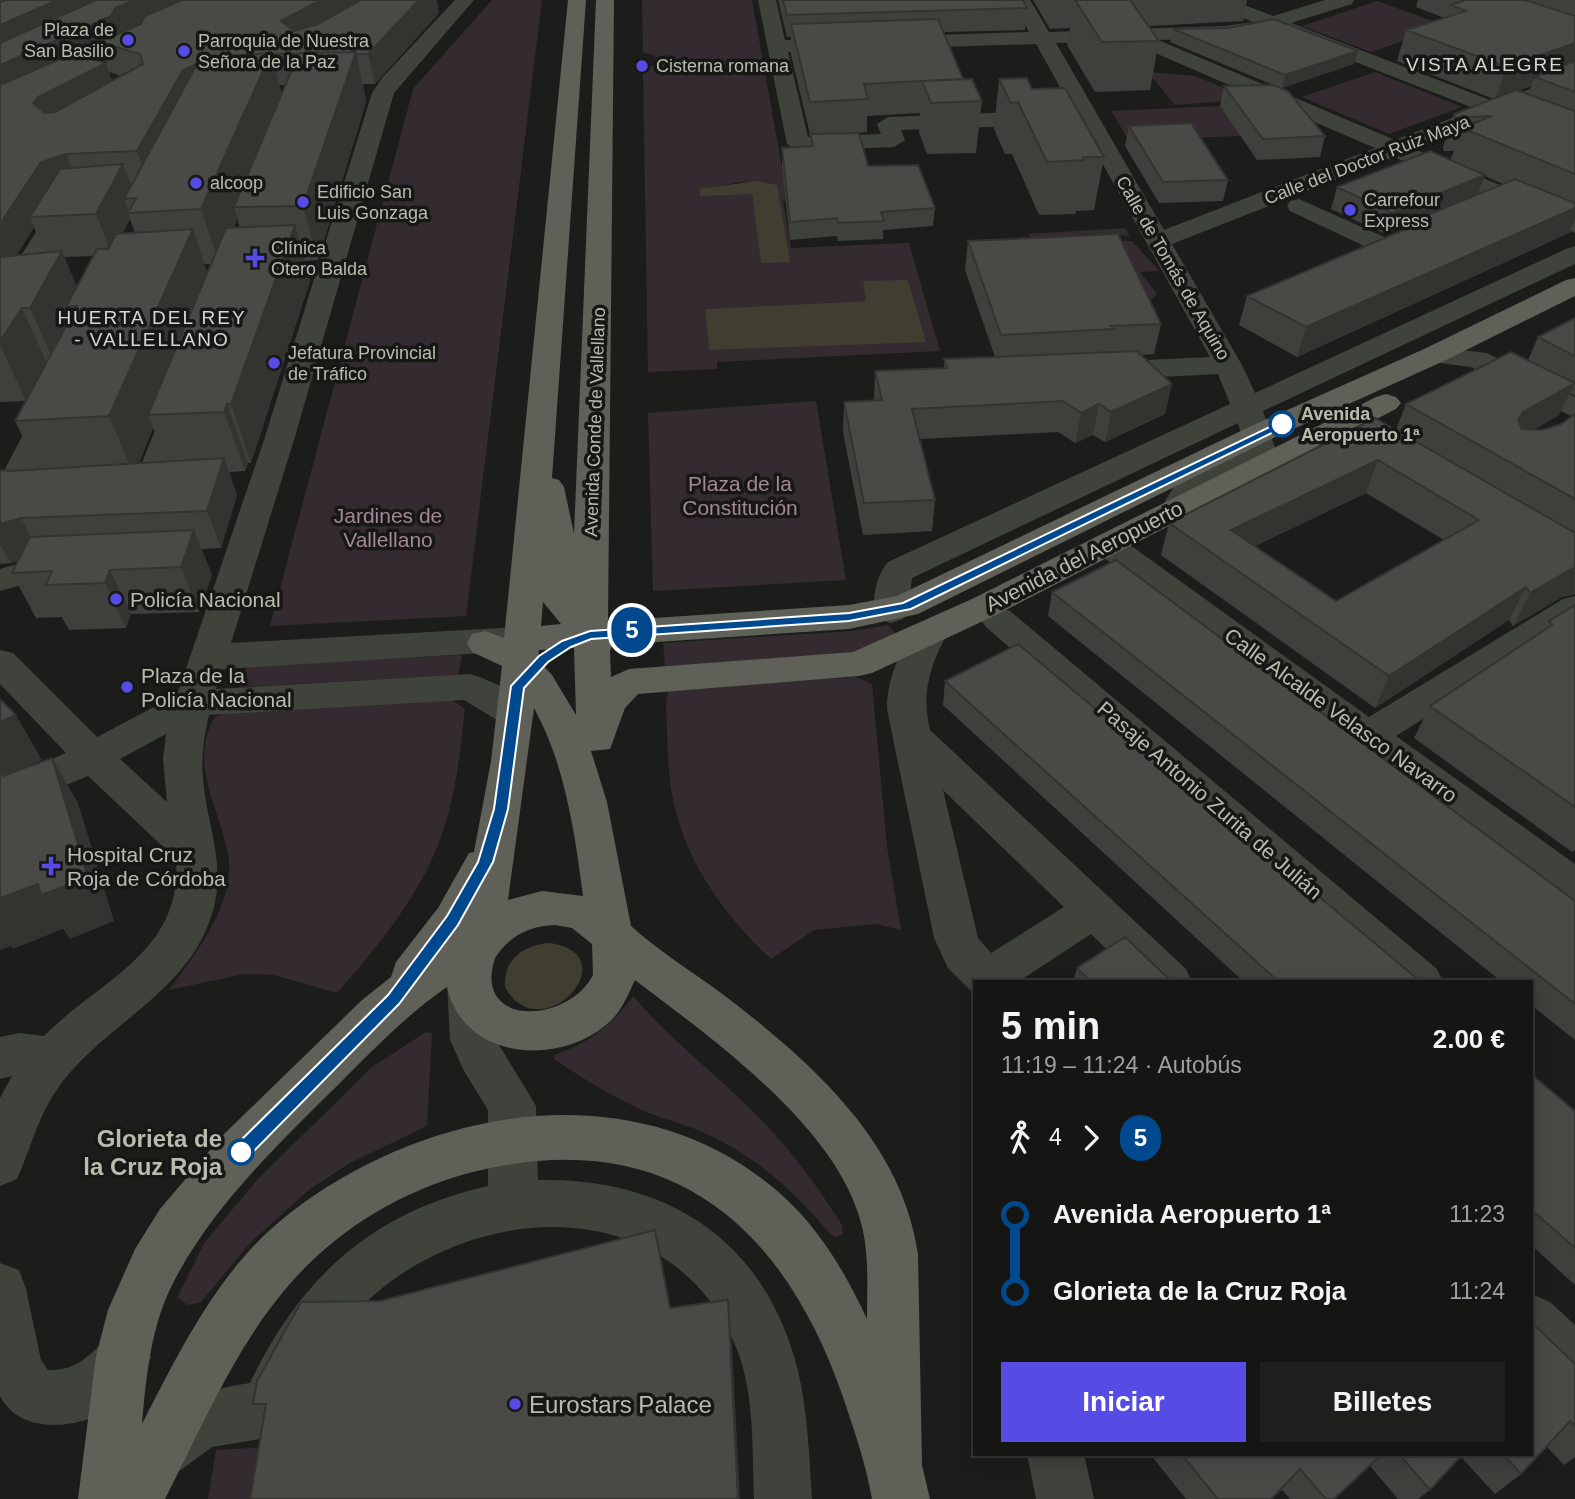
<!DOCTYPE html>
<html lang="es">
<meta charset="utf-8">
<style>
body{margin:0;font-family:Arial,sans-serif;background:#1e1f1d;color:#f1f3f6;height:100vh;display:flex;flex-direction:column;font-size:26px;white-space:nowrap}
*{box-sizing:border-box;margin:0}
p{font-size:23px;color:#9d9fa0}
.icon{flex:none;width:38px;height:38px;fill:none;stroke:currentColor;stroke-width:2;stroke-linecap:round;stroke-linejoin:round}
.map{position:relative;flex:1;overflow:hidden}
.drawer{position:absolute;left:973px;top:980px;width:560px;height:476px;display:flex;flex-direction:column;background:#151614;border-radius:0px;box-shadow:0 4px 18px #0003,0 0 0 2px #343534}
.drawer>*{flex:none}
.badge{padding:0 14px;border-radius:23px;font-size:24px;line-height:46px}
.map>.badge{position:absolute;translate:-50% -50%;box-shadow:0 0 0 4px #fff}
.legs{display:flex;align-items:center;gap:10px;height:77px;padding:0 28px;font-size:23px}
.legs p{margin-inline-start:auto}
.head{display:flex;align-items:center;justify-content:space-between;height:119px;padding:0 28px}
h1{font-size:38px;font-weight:700;line-height:52px}
.cta{display:flex;gap:14px;margin-top:auto;padding:14px 28px}
.cta a{flex:1;height:80px;border-radius:0px;background:#574be5;color:#fff;font-size:28px;font-weight:700;line-height:80px;text-align:center}
.cta a+a{background:#1e1f1d;color:#f1f3f6}
ul{padding:0 28px;list-style:none}
li{display:flex;align-items:center;gap:24px;height:77px;font-size:26px}
li i{display:grid;place-items:center;width:10px;height:100%;margin:0 9px;background:currentColor}
li i::after{content:'';width:18px;height:18px;margin:-9px;border:5px solid;border-radius:50%;background:#151614}
li p{margin-inline-start:auto}
li:first-child i{background:linear-gradient(#0000 50%,currentColor 0)}
li:last-child i{background:linear-gradient(currentColor 50%,#0000 0)}
.map>svg:first-child{display:block}
.green{fill:#342b30;fill-rule:evenodd}
.water{fill:#403e31}
.lines{fill:none;stroke-linecap:round;stroke-linejoin:round}
.minor{fill:#40423c;fill-rule:evenodd}
.major{fill:#5f6058;fill-rule:evenodd}
.wall{fill:#3f403b;fill-rule:evenodd}
.shaded-wall{fill:#333430}
.building{fill:#494a45;stroke:#333430;stroke-width:2;fill-rule:evenodd}
.line-1{fill:#00498f;stroke:#fff;stroke-width:2}
.poi-dot{fill:#574be5;stroke:#171816;stroke-width:2.5}
.stop-1-dot{fill:#fff;stroke:#00498f;stroke-width:3.5}
.labels{text-anchor:middle;dominant-baseline:central;stroke-width:7;stroke-linejoin:round;paint-order:stroke}
.far-poi-label{font-size:18px;fill:#babbae;stroke:#171816;text-anchor:start}
.far-street-label{font-size:18px;fill:#babbae;stroke:#171816}
.far-stop-label{font-size:18px;font-weight:bold;fill:#babbae;stroke:#171816;text-anchor:start}
.far-neighbourhood-label{font-size:19px;letter-spacing:2px;fill:#d6d7cf;stroke:#171816}
.park-label{font-size:21px;fill:#a48797;stroke:#171816}
.street-label{font-size:21px;fill:#babbae;stroke:#171816}
.poi-label{font-size:21px;fill:#babbae;stroke:#171816;text-anchor:start}
.near-stop-label{font-size:24px;font-weight:bold;fill:#babbae;stroke:#171816;text-anchor:end}
.near-poi-label{font-size:24px;fill:#babbae;stroke:#171816;text-anchor:start}
</style>
<div class="map">
<svg width="1575" height="1499" viewBox="0 0 1575 1499">
<rect width="100%" height="100%" fill="#1c1d1b"/>
<path class="green" d="M492 0H542L466 616 270 626 413 89Z
M642 0H752L788 201H783L791 248 909 243 940 351 717 362V369L648 372 643 69 655 65V56L643 52ZM740 182 777 185 761 262 752 194 699 190ZM863 281 926 341 709 350 705 309 867 301Z
M1377 1 1447 26 1371 52 1302 26Z
M1148 72 1195 76 1250 99 1175 105Z
M1375 72 1462 107 1389 134 1302 97Z
M1220 106 1242 136 1129 140 1111 111Z
M1125 228 1130 236 1090 234 1046 238 1132 241 1159 271 1140 272 1157 294 1146 305 1045 260 1028 234Z
M816 401 846 580 653 591 648 413Z
M888 625 898 637 843 657 665 668 663 643 853 631Z
M462 655 458 675 240 687 247 665Z
M856 677 872 684 887 847 901 930 876 924 814 930 771 959C717 909 674 845 669 770 667 746 667 723 666 700L669 689Z
M452 700 465 709C460 751 456 797 441 837 420 895 378 947 337 993L274 975 244 974 169 990C196 953 237 902 228 853 219 808 188 762 215 717L229 712Z
M633 996C674 1044 725 1081 768 1127 796 1157 820 1190 842 1225L843 1234 835 1237 830 1234C796 1192 756 1157 707 1134 686 1124 663 1119 642 1110 611 1096 582 1078 554 1059L555 1055C590 1042 611 1026 633 996Z
M426 1032 432 1033 427 1124 423 1128 350 1163 310 1189 251 1242 201 1302 188 1305 177 1298 205 1242 257 1180 372 1067Z
M301 1445 293 1499H208L216 1450Z"/>
<path class="water" d="M757 181 777 185 790 262 761 263 752 194 700 196 699 189Z
M908 280 926 342 709 350 705 309 866 301 863 281Z
M550 943C630 955 541 1052 505 987 503 959 524 945 550 943Z"/>
<g class="lines">
<path class="minor" d="M455 0H474L394 93 294 440 231 643 520 627 533 630 538 639 533 648 520 651 223 669 216 689 470 674C491 680 523 695 534 714L528 723 515 727 502 723 464 700 209 715C204 737 201 757 203 779 207 826 227 866 212 914 189 989 115 1019 68 1075 39 1109 34 1141 17 1179L0 1186V1098L12 1076 0 1079V1037L19 1033 44 1036C99 980 183 953 176 859L88 776 0 812V781L66 753 0 684V650L13 653 97 737 177 695 264 440 372 93 382 78ZM166 734 163 759 167 802 120 759Z
M758 0H776L785 40 1029 32 1012 0H1030L1049 32 1225 26 1253 22 1207 4 1205 0H1231L1273 16 1325 0H1354L1352 4 1291 23 1495 102 1575 72V85L1515 109 1575 132V147L1495 117 1414 149 1575 217V233L1394 157 1172 244 1242 365 1255 393 1566 249 1575 246V264L1263 411 1275 448 1268 461 1200 496 1188 515 1177 518 1166 515 1161 508 1176 483 1245 448 1238 423 912 578 908 611 903 619 891 623 879 619C869 603 876 576 888 562L1230 404 1218 374 1104 380 1094 377 1090 371 1094 365 1104 362 1210 357 1036 44 788 52 808 137 881 134 877 124 888 117 1047 111 1058 118 1047 125 901 130 905 140 894 147 798 151 787 144ZM1271 29 1476 109 1395 140 1158 40 1225 38ZM1130 41 1132 43 1375 148 1164 230 1056 43Z
M69 192 78 194 81 199 13 310 10 316 0 318V289L60 194Z
M1299 199 1393 241 1397 246 1393 251H1375L1290 211 1287 206 1290 201Z
M1434 347 1487 353 1575 397V418L1471 367 1424 361 1420 355 1424 349Z
M182 392 192 395 197 401 164 487 159 494 148 496 137 494 132 487 167 401 172 395Z
M54 396 64 399 69 405 24 493 19 500 0 501V478L39 405 44 399Z
M1107 534 1119 537 1369 717 1563 599 1575 596V623L1396 736 1575 864V904L1560 899 1095 551 1090 544 1095 537Z
M65 557 77 560 82 568 77 576 29 583 0 591V569L26 561Z
M998 607 1010 611 1437 969 1443 982H1390L986 627 980 619 986 611Z
M930 620 943 624 948 632C930 666 921 692 930 730L1186 969 1192 982H1140L1091 934 1018 982H975V995L948 968 934 938 887 709C887 677 901 650 917 624ZM943 790 1064 907 991 953 978 938Z
M469 964 485 970 491 983 496 1040 536 1106 538 1180C668 1177 766 1241 798 1371 808 1413 809 1456 812 1499H754C752 1450 755 1393 736 1347 673 1195 486 1199 375 1294 333 1329 308 1381 286 1430L266 1438 212 1447 181 1470 161 1478 141 1470 133 1450C135 1444 137 1435 141 1430 160 1403 219 1387 250 1383 300 1278 372 1212 488 1186V1110L464 1071 450 1040 447 983 453 970Z
M0 1263 19 1270 26 1289 41 1360 48 1370C89 1371 91 1343 124 1330L143 1338 151 1357C145 1373 138 1387 126 1398 94 1427 23 1441 0 1396Z
M1531 1294 1550 1302 1575 1325V1389L1556 1381 1531 1358Z
M1027 1454H1084L1094 1499H1036Z"/>
<path class="major" d="M568 0H586L552 478 559 480 564 487 574 534 596 0H614L608 621 849 605 897 596 1247 428 1424 349 1566 280 1575 278V296L1444 361 1269 440 918 614 849 629 612 645 610 651 611 677 629 669 853 652 972 599 1376 397 1386 394 1396 397 1401 403 1396 409 996 615 872 673 859 676 638 694 625 708 610 749 591 751 607 802 631 926C659 951 691 971 721 993 808 1059 902 1140 918 1254L922 1465 930 1499H872C866 1464 854 1430 843 1397 788 1238 684 1135 506 1165 439 1176 376 1205 325 1249 248 1315 210 1411 165 1499H78L96 1356 108 1310 135 1249 160 1209 223 1135 362 1000 391 977 396 962 438 908 469 853 474 852 491 761 502 666 472 652 467 643 472 634 485 631 504 638ZM543 602 561 624 541 626ZM574 648 576 715 552 675 538 660 539 650ZM534 708C565 764 575 834 583 896L542 891 508 900ZM555 925 572 928 592 944 593 975C568 1024 472 1028 495 958 509 936 529 926 555 925ZM635 980C710 1037 828 1121 858 1213 870 1247 867 1284 867 1319 846 1274 821 1231 784 1197 643 1069 431 1104 290 1213 221 1266 181 1348 142 1424 146 1377 151 1327 172 1285 211 1208 276 1146 337 1086 373 1050 405 1016 447 987 463 1059 556 1067 606 1025 621 1013 627 997 635 980Z"/>
</g>
<path class="wall" d="M0 0 439 13 375 84H363L366 102 318 260 305 261 310 281 251 463H248L245 471 229 472 237 495 221 548 201 549 212 575 199 612 131 614 126 628 69 630 62 617 36 618 12 573 18 561 11 563 0 564V470L38 469 15 421 26 401 0 402ZM103 54 109 72 121 76 112 81 106 63 93 59ZM279 85H286L282 95ZM237 218 240 228H234ZM130 219 135 233 122 234ZM34 227 44 253 16 255ZM93 256 77 287 64 257ZM204 264H211L207 273ZM153 428 167 462 139 463Z
M778 0H1023L1027 8 1025 30 944 32 963 80 982 101 976 153 927 154 919 132 920 113 867 116V132L827 134 868 166 935 208 933 226 883 230V239L838 241 837 236 790 240 782 166V148L810 147V134L791 55V37H787Z
M1033 0H1247L1243 21 1149 26 1159 41 1150 90 1095 92 1067 45 1070 28 1050 29Z
M1418 0H1575V219L1569 233 1297 357 1239 325 1247 296 1418 223 1419 220 1385 234 1331 209 1337 187 1450 160 1454 151H1444L1443 147 1454 114 1494 99 1397 61 1406 30 1444 18 1416 7ZM1531 86 1528 95 1518 91ZM1485 176 1503 184 1478 194Z
M1173 29 1354 64 1282 88 1325 136 1320 157 1257 160 1220 106 1224 86 1273 85 1170 42Z
M999 79 1032 89 1104 157 1094 210 1076 211 1075 214 1039 215 1012 154H1005L994 129Z
M1129 126 1228 180 1223 201 1159 203 1125 146Z
M968 241 1161 324 1154 354 1141 355 1165 414 1105 442 1093 435 1075 443 1058 432 920 439 935 500 932 531 863 535 843 432 844 402 874 400 875 371 944 368V359L995 357 965 270Z
M1575 318V396L1570 393 1559 415 1533 430H1543L1561 424 1575 414V594L1562 597 1513 626 1509 620 1375 708 1161 555 1169 523 1396 430 1406 404 1528 360 1538 337ZM1366 493 1444 540 1336 601 1255 546Z
M1052 592 1575 901V1040L1531 1005V982H1502L1048 616Z
M1575 605V850L1572 852 1414 738 1430 706 1544 630 1549 621Z
M945 681 1421 982H1244L943 705Z
M1077 968 1172 982H1073Z
M1531 1074 1575 1111V1285L1531 1245Z
M670 1308 732 1347 264 1417 253 1404Z
M1575 1364V1457L1564 1465 1547 1447 1521 1474 1495 1494 1461 1457 1430 1490 1418 1499H1398L1370 1466 1335 1499H1290L1282 1490 1272 1499H1186L1150 1454H1531Z"/>
<path class="shaded-wall" d="M57 0H132L0 60V25Z
M136 0H217L99 42 103 54 0 101V65L115 8Z
M321 0H380L289 51 281 21Z
M419 0H437L439 13 375 84 368 54Z
M1575 43V70L1535 77 1531 86 1495 99 1507 67Z
M1358 51 1354 64 1282 88 1285 75Z
M356 52 366 102 318 260 303 206Z
M271 53 284 103 234 207 237 218 219 263 201 209 148 183 137 151 183 70 205 62Z
M106 63 116 94 46 135 33 103 38 97Z
M66 154 79 186 30 217 34 227 0 282V224L41 162Z
M123 164 136 198 124 199 129 213H128L130 219 112 255 96 214Z
M1485 175 1477 196 1420 218 1419 220 1385 234 1392 213Z
M1575 208V219L1569 233 1297 357 1306 327Z
M295 225 310 281 251 463 231 404Z
M193 229 211 285 148 415 153 428 134 475 109 416Z
M62 251 85 307H66L74 327 55 365 30 308Z
M22 308 48 366 26 401 0 345V341Z
M1575 383 1559 415 1509 444 1518 420 1523 412Z
M1172 384 1165 414 1105 442 1111 412Z
M227 404 248 463 245 471 224 412Z
M1099 404 1093 435 1075 443 1081 413Z
M224 458 237 495 221 548 207 511Z
M1378 460 1366 493 1224 561 1231 530Z
M21 518 40 555 11 563 0 544V524Z
M194 530 212 575 199 612 181 567Z
M1575 567 1574 593 1562 597 1513 626 1530 593Z
M110 570 131 614 126 628 105 583Z
M1526 587 1509 620 1375 708 1389 676Z
M16 715 42 760 0 778V722Z
M52 758 78 803 114 921 70 939 63 929 13 949 11 946 0 950V898Z
M728 1300 732 1347 740 1499H738Z"/>
<path class="building" d="M5 0H57L0 25V2Z
M96 0H136L115 8 111 16 0 65V43Z
M182 0H321L281 21 294 31 318 24 361 0H419L368 54H356V52L299 53V54H270L271 53 221 57 197 64 183 70 137 151 66 154 41 162 0 224V85L74 53 106 63 38 97 33 103 45 113 55 112 143 64 140 54 99 42 141 24 145 16Z
M783 0H1023L1027 8 787 15Z
M1075 0H1130L1159 41 1102 42Z
M1466 0H1525L1575 16V43L1507 67 1406 30 1466 11 1451 5Z
M938 19 963 79 864 84 868 99 810 102 791 24Z
M1274 19 1358 51 1285 75 1173 29 1228 28Z
M356 52 303 206 234 207 299 53Z
M271 53 201 209 128 213 136 198 124 199 197 64 221 57Z
M1575 61V92L1535 77Z
M1027 78 1032 89 1065 88 1104 157H1083L1084 160 1047 162 1018 102 1011 103 999 79Z
M972 79 982 101 931 103 922 81Z
M1273 85 1288 91 1325 136 1263 139 1224 86Z
M1516 90 1575 111V174L1462 128 1492 116 1455 118 1454 114Z
M1191 123 1228 180 1163 182 1129 126Z
M859 133 868 166 918 165 935 208 881 212 884 221 838 223 837 218 790 222 782 148 813 146 810 134Z
M1430 151 1485 175 1392 213 1337 187Z
M123 164 96 214 30 217 60 169Z
M1515 179 1575 203V208L1306 327 1247 296 1425 221 1420 218Z
M295 225 231 404H227L224 412 148 415 226 228Z
M193 229 109 416 15 421 77 306 66 307 97 249H108L116 234Z
M1118 234 1161 324 1111 326 1114 329 1001 335 968 241Z
M62 251 30 308H22L0 341V257Z
M1575 318V356L1538 337Z
M1137 351 1172 384 1111 412 1099 404 1081 413 1063 401 912 409 935 500 864 503 844 402 882 400 875 371 947 368 944 359Z
M1511 352 1575 383 1523 412 1518 420 1522 429 1543 430 1561 424 1575 414V499L1406 404Z
M1375 418 1575 533V567L1530 593 1526 587 1389 676 1169 523ZM1378 460 1479 520 1336 601 1231 530Z
M224 458 207 511 21 518 0 524V470L11 471Z
M194 530 181 567 110 570 105 583 46 585 52 571 12 573 30 537Z
M1116 560 1575 901V1004L1052 592Z
M1575 605V807L1430 706 1552 625 1549 621Z
M1018 644 1421 982H1279L945 681Z
M0 699 16 715 0 722Z
M52 758 88 878 41 895 38 884 0 898V764L3 776Z
M1125 937 1172 982H1091L1077 968Z
M1531 1074 1575 1111V1248L1531 1209Z
M655 1230 670 1308 728 1300 738 1499H250L266 1404H253L257 1381 301 1302 380 1301Z
M1531 1322 1575 1364V1426L1570 1421 1521 1474 1503 1454H1531Z
M1181 1454H1382L1334 1499H1326L1300 1469 1271 1499H1218Z
M1399 1454H1463L1430 1490Z"/>
<path class="line-1" d="M1282 421 1286 422V426L911 609 849 621 591 639 571 647 548 662 524 688 508 809 493 862 458 925 399 1004 247 1158H235L232 1152 235 1146 388 995 447 916 478 862 494 809 511 686 539 656 562 641 590 631 849 613 903 603Z"/>
<g class="poi-dot">
<circle cx="128" cy="40" r="7"/>
<circle cx="184" cy="51" r="7"/>
<circle cx="642" cy="66" r="7"/>
<circle cx="196" cy="183" r="7"/>
<circle cx="303" cy="202" r="7"/>
<circle cx="1350" cy="210" r="7"/>
<path d="M251.5 247.5h7v7h7v7h-7v7h-7v-7h-7v-7h7z"/>
<circle cx="274" cy="363" r="7"/>
<circle cx="116" cy="599" r="7"/>
<circle cx="127" cy="687" r="7"/>
<path d="M47.5 855.5h7v7h7v7h-7v7h-7v-7h-7v-7h7z"/>
<circle cx="515" cy="1404" r="7"/>
</g>
<g class="stop-1-dot">
<circle cx="1282" cy="424" r="12"/>
<circle cx="241" cy="1152" r="12"/>
</g>
<g class="labels">
<g class="far-poi-label">
<text x="114" y="30" text-anchor="end">Plaza de<tspan x="114" dy="21">San Basilio</tspan></text>
<text x="198" y="41">Parroquia de Nuestra<tspan x="198" dy="21">Señora de la Paz</tspan></text>
<text x="656" y="66">Cisterna romana</text>
<text x="210" y="183">alcoop</text>
<text x="317" y="192">Edificio San<tspan x="317" dy="21">Luis Gonzaga</tspan></text>
<text x="1364" y="200">Carrefour<tspan x="1364" dy="21">Express</tspan></text>
<text x="271" y="248">Clínica<tspan x="271" dy="21">Otero Balda</tspan></text>
<text x="288" y="353">Jefatura Provincial<tspan x="288" dy="21">de Tráfico</tspan></text>
</g>
<g class="far-street-label">
<text transform="translate(1367 160) rotate(-21)">Calle del Doctor Ruiz Maya</text>
<text transform="translate(1173 268) rotate(60)">Calle de Tomás de Aquino</text>
<text transform="translate(595 422) rotate(-88)">Avenida Conde de Vallellano</text>
</g>
<g class="far-stop-label">
<text x="1301" y="414">Avenida<tspan x="1301" dy="21">Aeropuerto 1ª</tspan></text>
</g>
<g class="far-neighbourhood-label">
<text x="1485" y="64">VISTA ALEGRE</text>
<text x="152" y="317">HUERTA DEL REY<tspan x="152" dy="22">- VALLELLANO</tspan></text>
</g>
<g class="park-label">
<text x="740" y="483">Plaza de la<tspan x="740" dy="24">Constitución</tspan></text>
<text x="388" y="515">Jardines de<tspan x="388" dy="24">Vallellano</tspan></text>
</g>
<g class="street-label">
<text transform="translate(1084 556) rotate(-27)">Avenida del Aeropuerto</text>
<text transform="translate(1341 715) rotate(36)">Calle Alcalde Velasco Navarro</text>
<text transform="translate(1210 800) rotate(41)">Pasaje Antonio Zurita de Julián</text>
</g>
<g class="poi-label">
<text x="130" y="599">Policía Nacional</text>
<text x="141" y="675">Plaza de la<tspan x="141" dy="24">Policía Nacional</tspan></text>
<text x="67" y="854">Hospital Cruz<tspan x="67" dy="24">Roja de Córdoba</tspan></text>
</g>
<g class="near-stop-label">
<text x="222" y="1138">Glorieta de<tspan x="222" dy="28">la Cruz Roja</tspan></text>
</g>
<g class="near-poi-label">
<text x="529" y="1404">Eurostars Palace</text>
</g>
</g>
</svg>
<b class="badge" style="left:632px;top:630px;background:#00498f;color:#fff">5</b>
<section class="drawer">
<div class="head"><div><h1>5 min</h1><p>11:19 – 11:24 · Autobús</p></div><b>2.00 €</b></div>
<div class="legs"><svg class="icon" aria-label="walk" viewBox="0 0 24 24"><circle cx="13" cy="4" r="2"/><path d="M13 8l-2 6 4 7M11 14l-3 7M7 12l3-4h3l4 4"/></svg>4<svg class="icon" aria-label="forward" viewBox="0 0 24 24"><path d="M9 5l7 7-7 7"/></svg><b class="badge" style="background:#00498f;color:#fff">5</b></div>
<ul>
<li><i style="color:#00498f"></i><b>Avenida Aeropuerto 1ª</b><p>11:23</p></li>
<li><i style="color:#00498f"></i><b>Glorieta de la Cruz Roja</b><p>11:24</p></li>
</ul>
<div class="cta"><a>Iniciar</a><a>Billetes</a></div>
</section>
</div>
